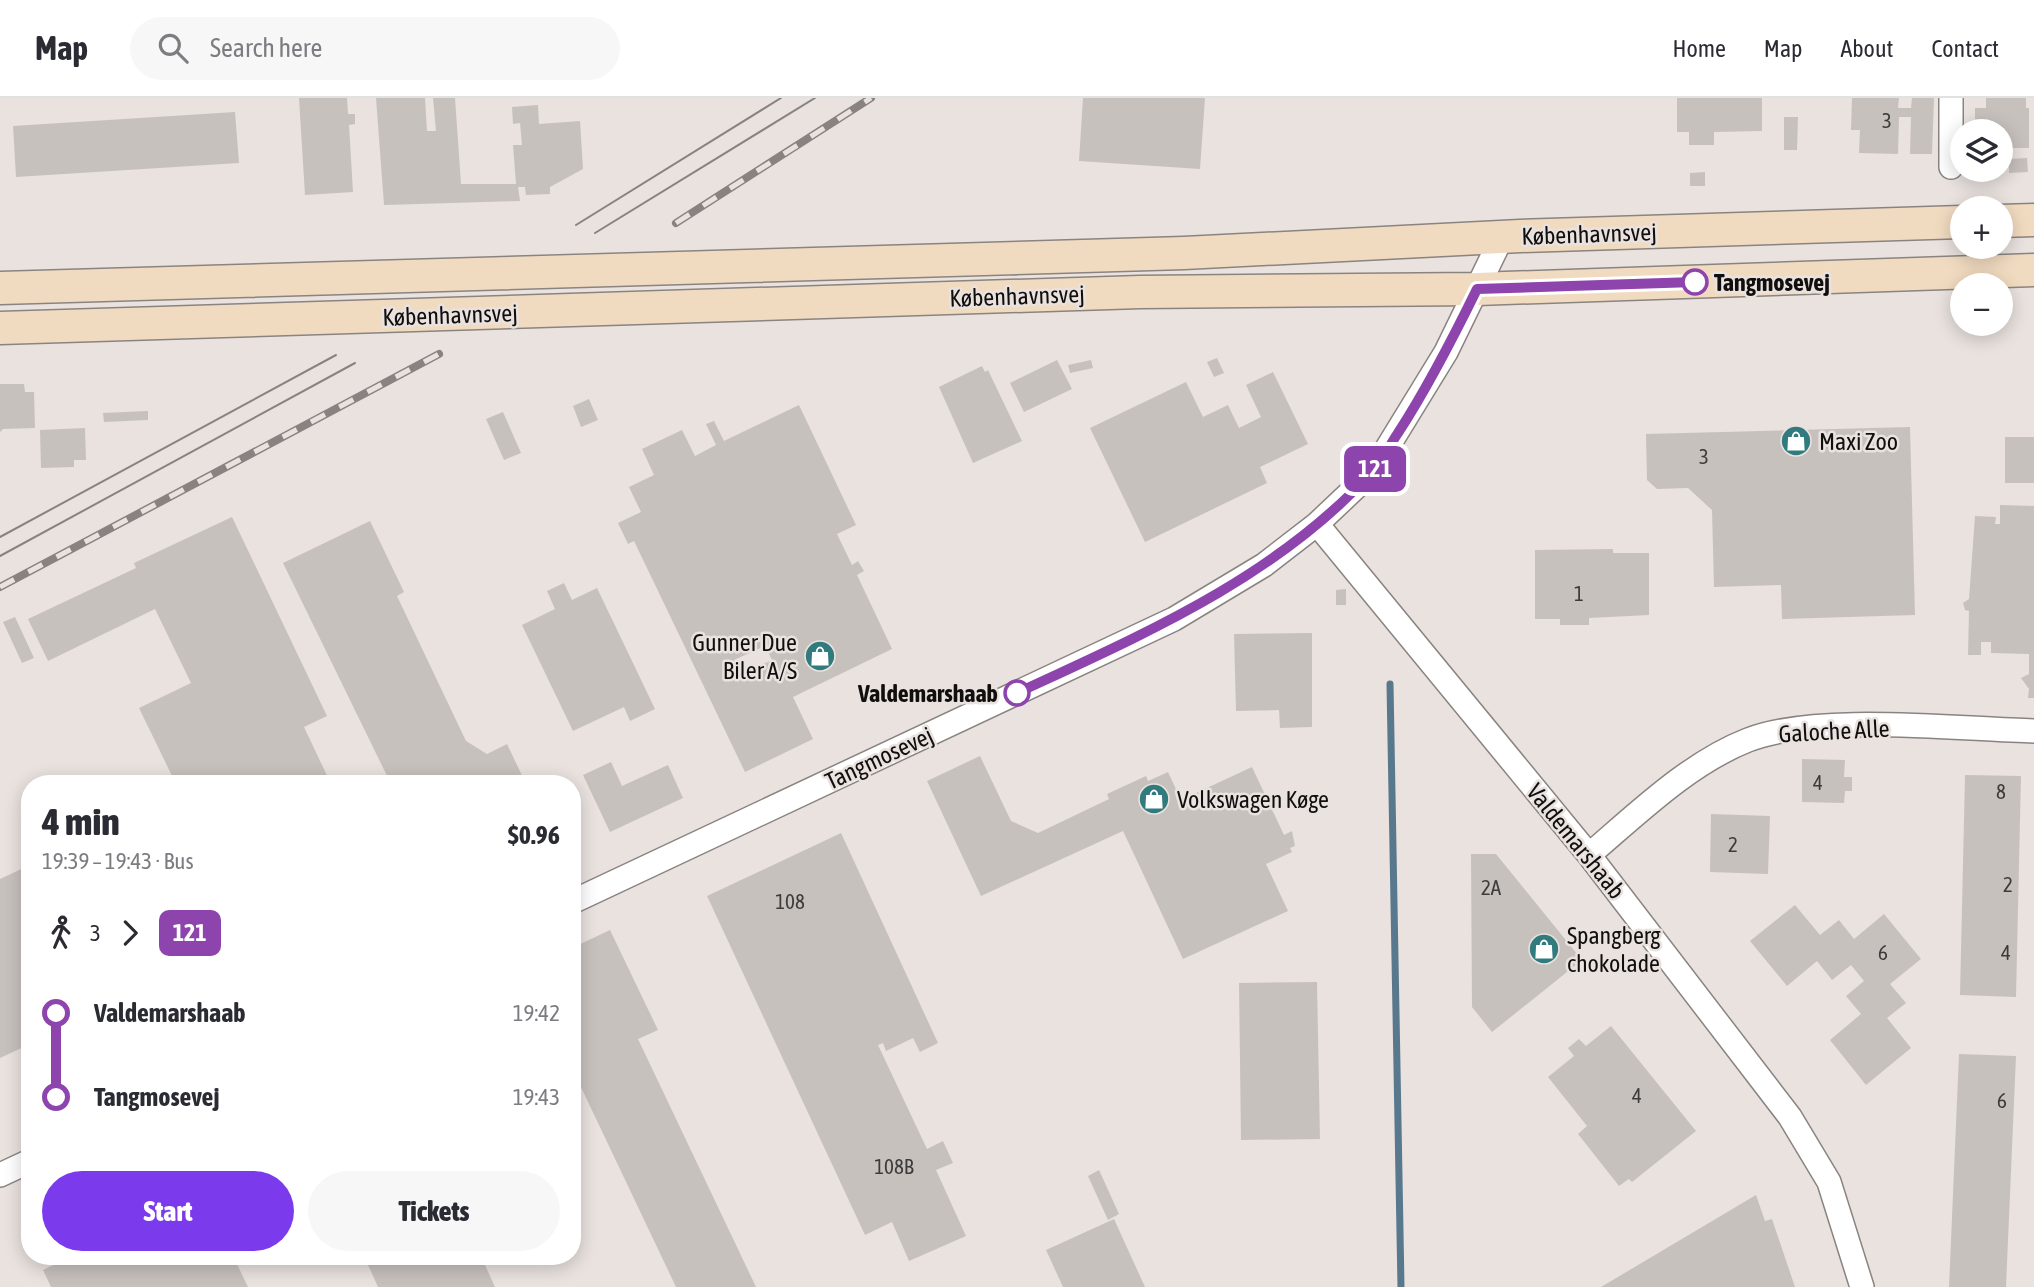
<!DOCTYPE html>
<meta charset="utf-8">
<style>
body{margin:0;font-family:"Asap Condensed",sans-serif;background:#f7f7f7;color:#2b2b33;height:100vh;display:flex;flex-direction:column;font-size:26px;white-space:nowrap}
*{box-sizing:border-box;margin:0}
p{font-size:23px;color:#7c7c81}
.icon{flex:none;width:38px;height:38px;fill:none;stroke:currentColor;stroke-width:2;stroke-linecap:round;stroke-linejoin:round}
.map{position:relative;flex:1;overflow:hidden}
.panel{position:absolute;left:21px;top:677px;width:560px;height:490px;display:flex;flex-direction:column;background:#fff;border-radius:28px;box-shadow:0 4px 18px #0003}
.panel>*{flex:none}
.badge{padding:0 14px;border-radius:10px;font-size:24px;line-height:46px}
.tools{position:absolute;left:1950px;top:21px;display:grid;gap:14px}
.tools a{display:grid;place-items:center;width:63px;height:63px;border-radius:50%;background:#fff;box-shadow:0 4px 18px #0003;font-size:35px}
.map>.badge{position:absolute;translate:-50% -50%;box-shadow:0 0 0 4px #fff}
.legs{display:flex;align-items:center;gap:10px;height:77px;padding:0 21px;font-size:23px}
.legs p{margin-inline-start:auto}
.summary{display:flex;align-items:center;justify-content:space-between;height:119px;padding:0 21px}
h1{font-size:38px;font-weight:800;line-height:52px}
.button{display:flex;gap:14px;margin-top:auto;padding:14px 21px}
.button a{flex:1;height:80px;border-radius:42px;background:#7c3aed;color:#fff;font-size:28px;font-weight:800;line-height:80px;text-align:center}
.button a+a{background:#f7f7f7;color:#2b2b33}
ul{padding:0 21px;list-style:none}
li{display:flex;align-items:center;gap:24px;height:84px;font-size:26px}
li i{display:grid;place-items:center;width:10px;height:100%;margin:0 9px;background:currentColor}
li i::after{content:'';width:18px;height:18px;margin:-9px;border:5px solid;border-radius:50%;background:#fff}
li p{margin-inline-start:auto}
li:first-child i{background:linear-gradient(#0000 50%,currentColor 0)}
li:last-child i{background:linear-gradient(currentColor 50%,#0000 0)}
header{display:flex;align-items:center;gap:42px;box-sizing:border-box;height:98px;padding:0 35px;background:#fff;border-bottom:2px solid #e1e1e2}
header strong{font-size:33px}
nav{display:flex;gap:38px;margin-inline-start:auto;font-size:24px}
.search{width:490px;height:63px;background:#f7f7f7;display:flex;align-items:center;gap:18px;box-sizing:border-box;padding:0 24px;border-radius:38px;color:#7c7c81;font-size:26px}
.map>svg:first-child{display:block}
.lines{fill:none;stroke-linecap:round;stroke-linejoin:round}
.stream{stroke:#58788d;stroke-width:7}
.building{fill:#c7c1be;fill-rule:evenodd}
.street-casing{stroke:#8a8481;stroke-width:26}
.secondary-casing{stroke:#8a8481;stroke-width:35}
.street{stroke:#fff;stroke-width:23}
.secondary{stroke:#f1dbc0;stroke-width:32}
.tram{stroke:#888381;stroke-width:2}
.rail-casing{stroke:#888381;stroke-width:8}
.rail{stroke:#e9e2df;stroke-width:5;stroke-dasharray:16;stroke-linecap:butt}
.line-1-casing{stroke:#fff;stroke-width:16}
.line-1{stroke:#8e44ad;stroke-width:10}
.stop-1-dot{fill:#fff;stroke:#8e44ad;stroke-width:3.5}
.labels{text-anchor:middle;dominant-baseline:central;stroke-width:5;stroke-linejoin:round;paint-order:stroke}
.number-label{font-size:21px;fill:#3e3c3a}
.street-label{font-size:24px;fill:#110f0e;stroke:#e9e2df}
.stop-label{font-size:24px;font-weight:bold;fill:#110f0e;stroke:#e9e2df;text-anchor:start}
.poi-label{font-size:24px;fill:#110f0e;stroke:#e9e2df;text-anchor:start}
</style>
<header>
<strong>Map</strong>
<div class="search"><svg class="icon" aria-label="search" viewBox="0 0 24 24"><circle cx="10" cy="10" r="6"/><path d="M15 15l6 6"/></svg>Search here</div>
<nav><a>Home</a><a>Map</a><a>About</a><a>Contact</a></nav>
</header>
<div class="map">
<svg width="2034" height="1189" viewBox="0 0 2034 1189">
<rect width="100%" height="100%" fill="#e9e2df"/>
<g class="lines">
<path class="stream" d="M1390 586 1401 1189"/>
</g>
<path class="building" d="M299 0H347L348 16H355V26L349 27 353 94 305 97Z
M376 0H425L427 33H436L433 0H455L461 86H516L513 47H522L520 25 513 26 512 9 538 7 539 26 580 23 583 71 550 89V96L526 97 525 89H518L520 103 384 107Z
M1083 0H1205L1200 71 1079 63Z
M1677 0H1762V33L1714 34V47H1689V34H1677Z
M1852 0H1899L1898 10H1911L1912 0H1934L1932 56H1910L1911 19H1899L1898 56 1859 55 1860 32H1851Z
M1986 0H2026V10H2029V50H2000V33H1975V10H1986Z
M235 14 239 65 16 79 13 28Z
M1784 19H1798L1797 52H1784Z
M2027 60 2028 74 2009 75V61Z
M1705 74V88H1690V75Z
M1217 260 1224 275 1214 279 1207 264Z
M1057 262 1072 291 1024 314 1010 285Z
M1091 262 1093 270 1070 275 1068 267Z
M982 268 985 274 988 272 1022 343 973 365 939 289Z
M1273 274 1308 346 1260 369 1267 385 1145 444 1090 330 1186 284 1203 319 1228 307 1239 330 1261 319 1246 287Z
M0 286H24L25 294H34L35 330 3 331 0 334Z
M589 301 598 322 581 329 573 308Z
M799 307 856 427 837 436 852 467 858 463 864 473 857 477 892 551 793 599 813 641 745 674 634 443 628 446 618 425 641 414 629 389 654 377 642 351 682 332 695 358 716 347 706 326 714 323 724 343ZM765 548 772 562 741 577 734 562Z
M148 313V322L104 324 103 315Z
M503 314 521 355 504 362 486 321Z
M1910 329 1915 517 1782 521 1781 487 1714 489 1712 412 1688 390 1657 391 1647 382 1646 336Z
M85 330 86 362H74V369L41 370 40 332Z
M2005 339H2034V385H2005Z
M2000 407 2034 408V600H2028L2029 591 2021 580 2029 576V556L1991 555V544H1981V557H1968L1969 513 1965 512 1963 505 1969 501 1975 418 1996 419 1995 426H2000Z
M232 419 327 618 304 629 331 686H176L139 610 191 585 155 511 48 563 28 521 136 470 134 465Z
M370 423 404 494 397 498 466 643 487 656 507 646 526 686H391L283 465Z
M1613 451V455H1649V517L1589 520V527H1560V521H1535V452Z
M564 485 572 502 597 490 655 611 630 623 624 609 573 633 522 527 555 511 547 493Z
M1346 491V507H1336V492Z
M15 519 34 560 22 565 3 524Z
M1312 535V629L1280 630 1279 612 1236 613 1234 536Z
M980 658 1011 723 1038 735 1109 701 1107 696 1146 678 1148 683 1168 674 1181 702 1252 669 1284 737 1292 733 1295 748 1290 750 1292 754 1266 766 1288 813 1183 861 1123 733 981 798 927 683Z
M1802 661 1845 662 1844 679H1852V693H1845L1844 705 1802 704Z
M611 664 622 688 668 667 683 700 610 734 583 677Z
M1965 677 2021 678 2016 899 1960 897Z
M1711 716 1770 718 1768 776 1710 774Z
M841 735 938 945 920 954 913 940 886 953 883 945 878 947 927 1051 943 1043 953 1065 936 1072 966 1138 909 1163 892 1124 865 1137 707 798Z
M1471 756H1496L1582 862 1492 934 1472 909Z
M30 767V946L0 960V781Z
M1795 807 1820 837 1839 822 1854 841 1884 816 1921 861 1890 886 1906 905 1887 920 1911 950 1866 987 1830 942 1861 916 1846 898 1864 883 1851 867 1832 882 1817 863 1787 888 1750 843Z
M610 832 658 932 638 941 756 1189H676L579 985 572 988V850Z
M1317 884 1320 1041 1241 1042 1239 885Z
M1611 928 1696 1033 1632 1084 1629 1081 1619 1088 1578 1036 1587 1028 1548 979 1574 958 1568 950 1579 941 1586 948Z
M1959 956 2016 958 2006 1189H1949Z
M1099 1072 1119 1116 1108 1122 1088 1078Z
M1756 1097 1765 1123 1772 1121 1795 1189H1601Z
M1114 1121 1145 1189H1063L1046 1152Z
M72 1158H233L248 1189H51L43 1172Z
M364 1158H481L495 1189H378Z"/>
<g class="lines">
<g class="street-casing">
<path id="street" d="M1951 69V0
M1317 426 1589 757 1790 1019 1829 1084 1862 1189
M1589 757C1637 716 1689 665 1748 642 1817 615 1956 631 2034 633
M572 804 1174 521 1264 467 1317 426 1373 373 1446 254 1502 139
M0 1077 30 1063"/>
</g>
<g class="secondary-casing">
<path id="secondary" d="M2000 123 2034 122
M0 190 1184 155 1520 138 1962 124
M0 230 1140 194 1477 191 2034 172"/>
</g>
<use href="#street" class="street"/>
<use href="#secondary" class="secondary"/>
<path class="tram" d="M576 127 781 0
M595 135 815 0
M0 439 336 257
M0 458 355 265"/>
<g class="rail-casing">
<path id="rail" d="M676 125 871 0
M0 489 439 256"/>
</g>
<use href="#rail" class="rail"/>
</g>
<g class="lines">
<g class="line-1-casing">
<path id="line-1" d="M1017 595C1144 536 1275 480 1371 375 1382 364 1389 348 1398 335 1428 289 1453 240 1477 191L1695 184"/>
</g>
<use href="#line-1" class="line-1"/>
</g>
<defs>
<g id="shop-disc" transform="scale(1.575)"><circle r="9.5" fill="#317b7e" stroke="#e9e2df"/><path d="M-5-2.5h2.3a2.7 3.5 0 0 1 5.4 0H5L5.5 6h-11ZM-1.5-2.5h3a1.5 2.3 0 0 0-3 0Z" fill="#fff"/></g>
</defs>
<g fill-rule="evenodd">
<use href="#shop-disc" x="1796" y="343"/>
<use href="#shop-disc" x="820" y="558"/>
<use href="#shop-disc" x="1154" y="701"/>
<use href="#shop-disc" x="1544" y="851"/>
</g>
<g class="stop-1-dot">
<circle cx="1695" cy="184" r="12"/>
<circle cx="1017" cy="595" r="12"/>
</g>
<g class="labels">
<g class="number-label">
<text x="1887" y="22">3</text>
<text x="1704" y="358">3</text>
<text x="1579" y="495">1</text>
<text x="1818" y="684">4</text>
<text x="2001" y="693">8</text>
<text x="1733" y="746">2</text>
<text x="2008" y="786">2</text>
<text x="1491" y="789">2A</text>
<text x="790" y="803">108</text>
<text x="1883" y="854">6</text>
<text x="2006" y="854">4</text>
<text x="1637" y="997">4</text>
<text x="2002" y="1002">6</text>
<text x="894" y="1068">108B</text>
</g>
<g class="street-label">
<text transform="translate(1589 136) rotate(-2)">Københavnsvej</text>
<text transform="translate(1017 198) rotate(-2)">Københavnsvej</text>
<text transform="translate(450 217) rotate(-2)">Københavnsvej</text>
<text transform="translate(1834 633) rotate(-3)">Galoche Alle</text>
<text transform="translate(879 660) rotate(-25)">Tangmosevej</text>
<text transform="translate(1576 743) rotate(51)">Valdemarshaab</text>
</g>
<g class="stop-label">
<text x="1714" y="184">Tangmosevej</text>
<text x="998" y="595" text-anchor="end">Valdemarshaab</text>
</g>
<g class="poi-label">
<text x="1819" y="343">Maxi Zoo</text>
<text x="797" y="544" text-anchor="end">Gunner Due<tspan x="797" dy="28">Biler A/S</tspan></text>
<text x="1177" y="701">Volkswagen Køge</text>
<text x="1567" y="837">Spangberg<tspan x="1567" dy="28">chokolade</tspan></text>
</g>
</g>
</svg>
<div class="tools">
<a><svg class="icon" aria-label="layers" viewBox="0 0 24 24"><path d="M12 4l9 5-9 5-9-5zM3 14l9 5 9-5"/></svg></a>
<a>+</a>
<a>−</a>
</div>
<b class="badge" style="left:1375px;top:371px;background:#8e44ad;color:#fff">121</b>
<section class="panel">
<div class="summary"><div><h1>4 min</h1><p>19:39 – 19:43 · Bus</p></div><b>$0.96</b></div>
<div class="legs"><svg class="icon" aria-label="walk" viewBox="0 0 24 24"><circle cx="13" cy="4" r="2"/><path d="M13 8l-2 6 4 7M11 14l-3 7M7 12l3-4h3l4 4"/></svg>3<svg class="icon" aria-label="forward" viewBox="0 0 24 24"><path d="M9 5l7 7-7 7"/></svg><b class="badge" style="background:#8e44ad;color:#fff">121</b></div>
<ul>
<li><i style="color:#8e44ad"></i><b>Valdemarshaab</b><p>19:42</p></li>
<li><i style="color:#8e44ad"></i><b>Tangmosevej</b><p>19:43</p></li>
</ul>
<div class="button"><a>Start</a><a>Tickets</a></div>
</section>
</div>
